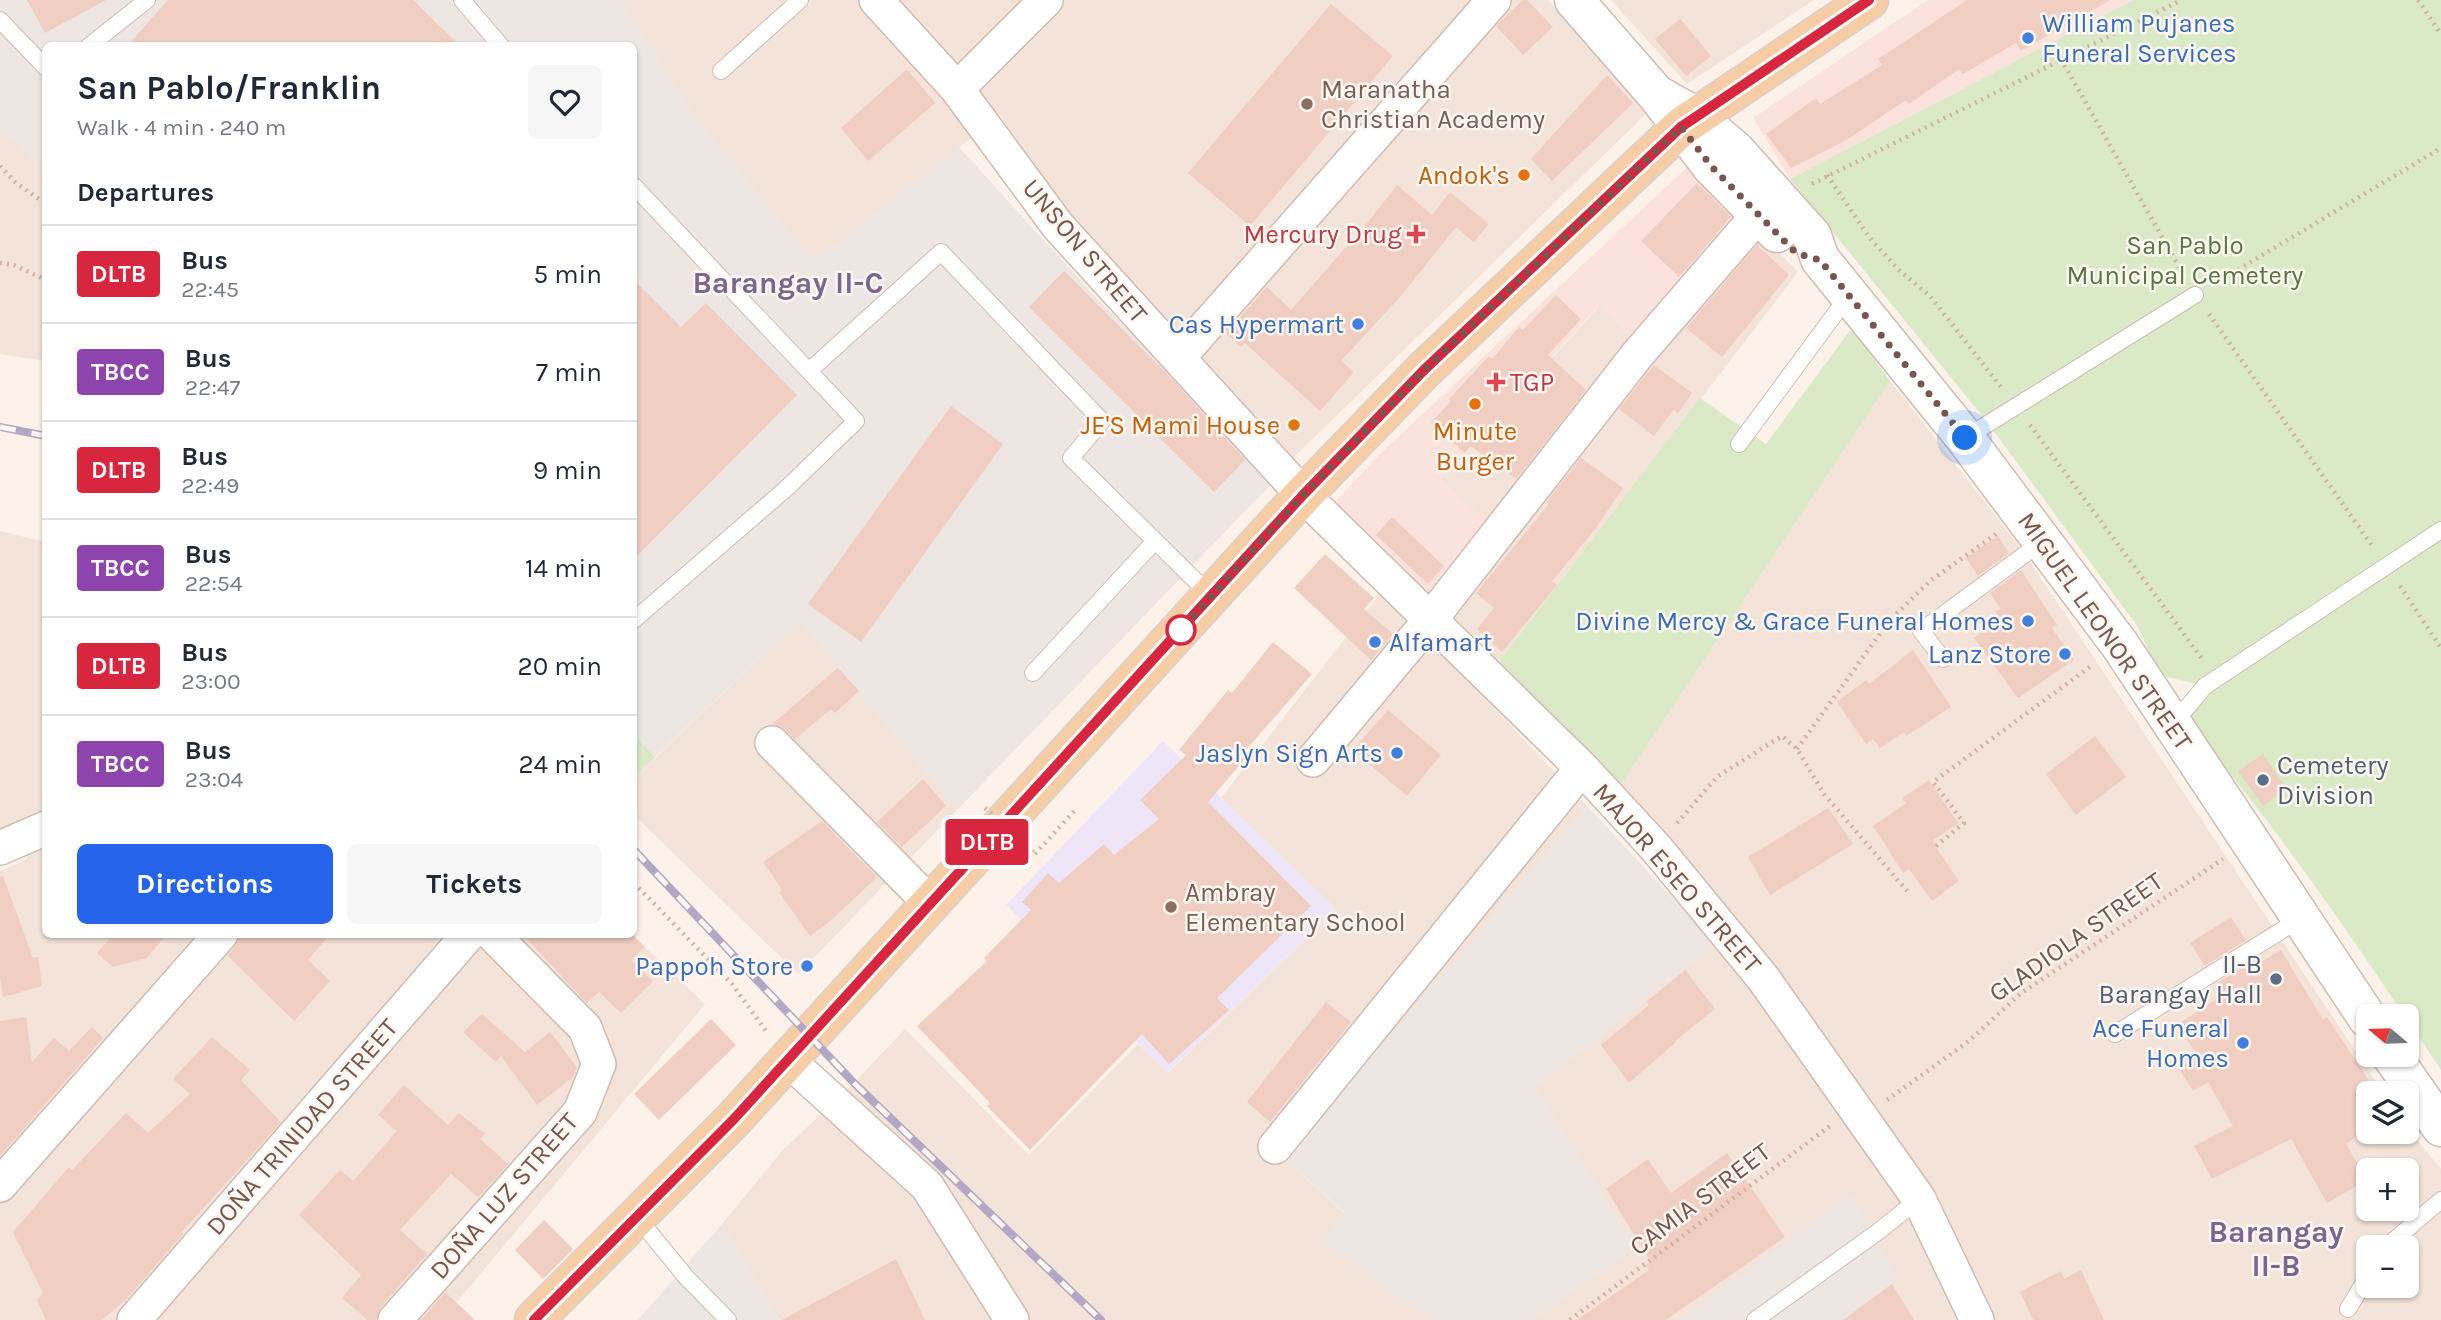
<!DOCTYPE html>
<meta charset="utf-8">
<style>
body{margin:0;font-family:Karla,sans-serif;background:#f6f6f7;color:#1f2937;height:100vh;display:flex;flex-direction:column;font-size:26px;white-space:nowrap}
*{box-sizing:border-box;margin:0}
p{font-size:23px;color:#747a83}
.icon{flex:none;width:38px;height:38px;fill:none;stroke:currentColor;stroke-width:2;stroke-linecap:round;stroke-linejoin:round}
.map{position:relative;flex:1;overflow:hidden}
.side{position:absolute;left:42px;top:42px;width:595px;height:896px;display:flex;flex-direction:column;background:#fff;border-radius:10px;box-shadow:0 2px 5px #0004}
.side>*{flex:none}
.badge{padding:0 14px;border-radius:5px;font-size:24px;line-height:46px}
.needle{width:46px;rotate:289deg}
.buttons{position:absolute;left:2356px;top:1004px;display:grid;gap:14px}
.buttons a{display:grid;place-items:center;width:63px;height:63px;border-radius:10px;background:#fff;box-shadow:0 2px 5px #0004;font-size:35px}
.you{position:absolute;width:35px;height:35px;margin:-18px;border:5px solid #fff;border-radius:50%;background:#1a73e8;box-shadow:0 0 0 10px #1a73e833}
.map>.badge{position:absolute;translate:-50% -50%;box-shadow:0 0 0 4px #fff}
h2{padding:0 35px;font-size:26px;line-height:63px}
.round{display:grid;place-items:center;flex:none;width:74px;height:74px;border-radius:10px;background:#f6f6f7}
.head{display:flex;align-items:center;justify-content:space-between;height:119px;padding:0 35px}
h1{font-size:33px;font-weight:700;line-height:52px}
.primary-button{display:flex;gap:14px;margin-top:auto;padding:14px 35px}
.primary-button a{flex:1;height:80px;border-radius:10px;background:#2563eb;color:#fff;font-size:28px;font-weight:700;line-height:80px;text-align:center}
.primary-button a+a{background:#f6f6f7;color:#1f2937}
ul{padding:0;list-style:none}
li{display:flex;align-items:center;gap:21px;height:98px;padding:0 35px;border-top:2px solid #e0e1e3}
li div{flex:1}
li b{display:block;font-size:26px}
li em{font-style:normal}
li .badge{min-width:77px;font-weight:700;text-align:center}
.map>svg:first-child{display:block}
.residential{fill:#f3e3d8;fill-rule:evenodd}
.commercial{fill:#fce2dd}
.industrial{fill:#ede6e2}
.education{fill:#efe5f8}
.green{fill:#daeac7}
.building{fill:#f0cec2}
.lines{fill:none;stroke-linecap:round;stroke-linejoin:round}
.service-casing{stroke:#d0bbb1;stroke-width:18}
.minor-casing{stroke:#d0bbb1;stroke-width:36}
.tertiary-casing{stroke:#d0bbb1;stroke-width:41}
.primary-casing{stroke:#d9d0cd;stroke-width:41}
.path{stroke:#d6b0a4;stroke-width:4.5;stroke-dasharray:2 5;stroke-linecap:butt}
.service{stroke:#fff;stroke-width:16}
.minor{stroke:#fff;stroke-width:33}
.tertiary{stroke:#fff;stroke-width:38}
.primary{stroke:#f7cda5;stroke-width:38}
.rail-casing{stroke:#b3a7c6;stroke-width:8}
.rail{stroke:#fef6f0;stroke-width:5;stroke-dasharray:16;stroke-linecap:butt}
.path-bridge{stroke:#d6b0a4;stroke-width:4.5;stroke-dasharray:2 5;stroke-linecap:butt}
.line-casing{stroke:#fff;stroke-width:16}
.line{stroke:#d7263d;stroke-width:10}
.walk{stroke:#76564d;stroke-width:7;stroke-dasharray:0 12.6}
.shop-dot{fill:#3f7fe0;stroke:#fef6f0;stroke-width:2.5}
.education-dot{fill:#8d6e63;stroke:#fef6f0;stroke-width:2.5}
.food-dot{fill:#e8710a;stroke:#fef6f0;stroke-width:2.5}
.health-dot{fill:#e0444e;stroke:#fef6f0;stroke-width:2.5}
.stop-dot{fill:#fff;stroke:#d7263d;stroke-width:3.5}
.service-dot{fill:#5c6f8a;stroke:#fef6f0;stroke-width:2.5}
.labels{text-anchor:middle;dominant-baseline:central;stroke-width:5;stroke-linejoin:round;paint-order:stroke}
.shop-label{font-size:26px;fill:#366cbe;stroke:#fef6f0;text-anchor:end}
.education-label{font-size:26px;fill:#785e54;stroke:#fef6f0;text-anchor:start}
.food-label{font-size:26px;fill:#c56008;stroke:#fef6f0;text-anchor:end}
.health-label{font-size:26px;fill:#be3a42;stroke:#fef6f0;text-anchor:end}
.park-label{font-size:26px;fill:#587542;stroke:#fef6f0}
.street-label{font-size:26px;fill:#76564d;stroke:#fef6f0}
.service-label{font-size:26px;fill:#4e5e75;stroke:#fef6f0;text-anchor:start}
.quarter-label{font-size:30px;font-weight:bold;fill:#7c6591;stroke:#fef6f0}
</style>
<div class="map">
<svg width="2441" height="1320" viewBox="0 0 2441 1320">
<rect width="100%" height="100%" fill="#fcf2e9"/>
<path class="residential" d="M620 0H1548L1652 108 1292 459 1070 226 1000 115 814 262 697 120Z
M1611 0H1814L1687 84Z
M0 129 45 168V361L0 354Z
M1755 228 1798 272 1496 666 1424 592 1490 525 1442 481 1599 306 1636 341Z
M1890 381 2020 547 2384 1094H2368V1132H2406V1127L2441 1169V1320H1532L1635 1247 1535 1087 1715 944 1620 786ZM2368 1171H2406V1209H2368ZM2368 1248H2406V1286H2368Z
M0 531 45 542 46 934 632 935 705 1004 442 1320H0V871L28 859 9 831 0 834Z
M1382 591 1587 806 1285 1159 1344 1213 1323 1241 1432 1320H779L722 1224 782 1151 854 1083 905 1029 1029 1155 1138 1044 1168 1073 1336 909 1221 798Z
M800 620 957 810 798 974 634 815V778Z"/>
<path class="commercial" d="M1928 0H2133L1790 179 1753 118Z
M1696 159 1747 216 1636 341 1598 306 1442 481 1491 525 1424 592 1335 502 1383 451Z"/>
<path class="industrial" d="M0 0H620L697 120 814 262 959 147 1099 301 1278 477 957 810 800 620 655 757 634 734V46H46L45 168 0 129Z
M1587 806 1715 944 1535 1087 1635 1247 1532 1320H1432L1322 1241 1344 1212 1285 1159Z
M1852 1193 1898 1279 1842 1320H1679Z
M722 1224 779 1320H638Z"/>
<path class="education" d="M1163 741 1336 909 1167 1073 1006 905Z"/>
<path class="green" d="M2133 0H2441V1070C2360 950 2278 825 2181 716L2205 686 2159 675 2138 627 1987 422 1790 179Z
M1852 328 1890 381 1620 786 1496 666 1700 398 1766 444Z
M634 734 655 757 634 778Z"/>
<path class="building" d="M27 0H106L45 33Z
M168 0H413L460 46H127Z
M1523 0H1527L1553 27 1523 55 1496 26Z
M1967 0H2110L2021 51 2016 43 1963 74 1959 69 1909 104 1906 100 1845 141 1791 168 1766 134 1816 98 1820 104 1882 65 1878 59Z
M1331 4 1393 56 1250 226 1188 173Z
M1680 19 1711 56 1686 76 1655 39Z
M907 69 935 103 868 161 841 128Z
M1607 75 1633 103 1552 181 1531 159Z
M1697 183 1731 217 1679 277 1641 241Z
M1397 185 1432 215 1450 192 1489 224 1474 242 1456 227 1400 297 1341 361 1354 372 1320 411 1245 343 1241 347 1226 333 1267 287 1291 310 1368 222Z
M1757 245 1789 275 1722 357 1686 328Z
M1064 271 1172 379 1245 460 1214 492 1029 307Z
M634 280 681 327 706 303 797 395 634 559Z
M1556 295 1581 319 1548 355 1586 390 1516 479 1471 446 1465 453 1431 423 1451 401 1449 399 1489 356 1492 359 1519 327 1523 330Z
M1654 365 1692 393 1678 413 1673 410 1654 436 1619 409Z
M951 406 1003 444 861 642 808 604Z
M1581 458 1623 488 1596 528 1552 581 1557 585 1502 652 1477 629 1494 608 1476 593 1549 504 1547 502Z
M1392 517 1444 566 1428 584 1376 535Z
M1998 536 2009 553 1978 576 1966 558Z
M1325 554 1374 598 1364 609 1393 634 1371 660 1294 588Z
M2021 570 2057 625 2052 628 2074 660 2018 698 1974 638 2000 619 1995 612 2001 609 1990 593Z
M1273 642 1312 674 1240 757 1244 760 1208 802 1311 906 1217 998 1229 1010 1169 1064 1142 1034 1030 1150 987 1106 990 1103 917 1026 987 961 984 958 1031 910 1022 902 1048 873 1059 883 1104 844 1114 855 1159 819 1140 800 1186 755 1179 750 1228 690 1232 693Z
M1913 650 1951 707 1906 736 1904 732 1880 748 1873 739 1866 744 1837 702 1866 680 1869 684Z
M838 668 859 691 835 713 831 709 795 739 785 729 772 724Z
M1388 710 1441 755 1407 796 1353 750Z
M2095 736 2126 777 2076 815 2046 774Z
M2263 754 2287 789 2263 806 2238 771Z
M923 779 946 806 902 847 877 822Z
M1929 780 1958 823 1932 841 1959 881 1932 901 1909 869 1903 873 1873 826 1906 803 1902 798Z
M1828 808 1853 844 1770 895 1748 857Z
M822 821 877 877 829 922 810 936 779 892 782 890 763 862Z
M3 876 33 958 38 957 42 986 3 997 0 977V877Z
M2231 917 2246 940 2205 966 2190 943Z
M114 934H167L147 958 113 967 97 953Z
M240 934H330L308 960 330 981 294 1021 228 956 236 946Z
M522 934H632L645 947 631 960 653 981 621 1013 599 992 587 1003Z
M2281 950 2323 1020 2327 1017 2368 1079V1129L2346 1144 2367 1180 2327 1203 2291 1139 2212 1179 2194 1146 2233 1126 2208 1082 2193 1091 2178 1068 2198 1056 2177 1025 2224 994 2217 983 2258 958 2261 962Z
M1685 970 1715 1009 1675 1041 1676 1042 1629 1083 1601 1045 1649 1005 1646 1002Z
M1326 1002 1351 1022 1270 1122 1247 1102Z
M482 1014 525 1052 550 1032 577 1067 573 1077 537 1105 501 1056 496 1062 463 1032Z
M26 1017 32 1062 54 1038 69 1051 92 1027 103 1038 0 1156V1021Z
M711 1019 736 1045 659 1120 634 1094Z
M212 1037 250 1070 241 1080 281 1122 181 1233 183 1234 127 1298 102 1320H46L37 1300 43 1293 13 1232 69 1167 72 1170 126 1113 148 1133 190 1094 173 1079Z
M404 1085 448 1125 459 1113 485 1134 480 1139 508 1164 478 1197 451 1174 400 1230 427 1254 381 1307 376 1320H368L342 1298 361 1275 299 1215 340 1170 353 1181 397 1131 378 1115Z
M1727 1153 1785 1237 1666 1320H1577L1649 1270 1646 1265 1651 1262 1606 1189 1648 1159 1671 1193Z
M544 1220 573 1249 543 1279 515 1250Z
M896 1259 925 1320H782Z
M2081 1270 2104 1320H2033L2020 1292 2061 1271 2064 1279Z
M1892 1284 1914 1320H1843Z
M445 1292 475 1320H421Z"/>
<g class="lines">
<g class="service-casing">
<path id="service" d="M462 0 501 46
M0 20 46 68
M89 46 147 0
M721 71 800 0
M634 186 856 421 788 487 634 620
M809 371 941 252 1102 421 1071 458 1212 597
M1965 438 2195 295
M1739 444 1849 295
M1943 659 1921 631 2043 541
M1033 673 1155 541
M2173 724 2205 686 2441 530
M2115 1034 2300 919
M637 1217 686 1277 728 1320
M2385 1248 2441 1200
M2348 1309 2368 1276
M1755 1320 1879 1231 1919 1199"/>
</g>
<g class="minor-casing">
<path id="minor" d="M876 0 957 89 1058 226 1303 495 1582 768 1656 848 1763 978 1919 1199 1977 1320
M957 89 1046 0
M1178 358 1494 0
M772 743 931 904
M1313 760 1430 620 1638 354 1759 214
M0 848 46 828
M788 1060 927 1186 1012 1320
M1275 1147 1582 768
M0 1185 221 934
M134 1320 469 934
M395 1320 580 1112 599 1064 585 1028 492 934"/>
</g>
<g class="tertiary-casing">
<path id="tertiary" d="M1574 0 1656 94 1712 167 1777 233
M1656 94 1695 116 1735 150 1812 236 1820 259 1965 438 2120 645 2368 1019
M2391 1055 2441 1127"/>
</g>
<g class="primary-casing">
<path id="primary" d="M534 1320 733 1120 1303 495 1424 370 1681 127 1869 0"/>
</g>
<path class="path" d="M2418 0 2441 34
M2061 59 2183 274
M0 166 15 182 46 204
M1827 175 1869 237 1899 270 1930 296 2001 387
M1812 184 2182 0
M0 263 14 265 46 280
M2214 284 2441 148
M2209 314 2373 547
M2030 425 2203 660
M2400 586 2441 648
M1797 749 1889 621 1930 581 1996 534
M1677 823 1718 776 1782 736 1797 749 1824 794 1908 892
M1936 846 1964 823 1933 782 2091 666
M1035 854 1077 808
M634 883 732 984 766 1031
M1887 1100 1969 1041 2020 994 2223 859
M1570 1320 1830 1126"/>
<use href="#service" class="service"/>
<use href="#minor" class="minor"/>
<use href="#tertiary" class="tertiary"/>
<use href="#primary" class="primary"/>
<g class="rail-casing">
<path id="rail" d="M0 427 46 436
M634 850 854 1083 1101 1320"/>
</g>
<use href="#rail" class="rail"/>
<path class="path-bridge" d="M985 808 1035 854"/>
</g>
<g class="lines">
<g class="line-casing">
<path id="line" d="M534 1320 733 1120 1303 495 1424 370 1681 127 1869 0"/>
</g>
<use href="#line" class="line"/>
<path class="walk" d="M1181 630 1179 632 1303 495 1424 370 1681 127 1712 167 1796 253 1820 260 1965 438"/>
</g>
<g class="shop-dot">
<circle cx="2028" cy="38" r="7"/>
<circle cx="1358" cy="324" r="7"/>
<circle cx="2028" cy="621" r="7"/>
<circle cx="1375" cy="642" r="7"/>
<circle cx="2065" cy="654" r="7"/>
<circle cx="1397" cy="753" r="7"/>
<circle cx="807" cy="966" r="7"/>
<circle cx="2243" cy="1043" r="7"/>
</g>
<g class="education-dot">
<circle cx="1307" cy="104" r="7"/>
<circle cx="1171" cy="907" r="7"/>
</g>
<g class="food-dot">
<circle cx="1524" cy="175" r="7"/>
<circle cx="1475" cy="404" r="7"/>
<circle cx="1294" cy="425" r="7"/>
</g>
<g class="health-dot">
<path d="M1412.5 223.5h7v7h7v7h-7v7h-7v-7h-7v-7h7z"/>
<path d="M1492.5 371.5h7v7h7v7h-7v7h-7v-7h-7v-7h7z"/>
</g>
<circle class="stop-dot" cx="1181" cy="630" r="14"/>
<g class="service-dot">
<circle cx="2263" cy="780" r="7"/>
<circle cx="2276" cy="979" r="7"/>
</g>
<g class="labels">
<g class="shop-label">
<text x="2042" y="23" text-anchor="start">William Pujanes<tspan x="2042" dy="30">Funeral Services</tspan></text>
<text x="1344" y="324">Cas Hypermart</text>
<text x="2014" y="621">Divine Mercy &amp; Grace Funeral Homes</text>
<text x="1389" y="642" text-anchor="start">Alfamart</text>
<text x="2051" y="654">Lanz Store</text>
<text x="1383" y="753">Jaslyn Sign Arts</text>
<text x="793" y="966">Pappoh Store</text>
<text x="2229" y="1028">Ace Funeral<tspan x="2229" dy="30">Homes</tspan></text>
</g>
<g class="education-label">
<text x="1321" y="89">Maranatha<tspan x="1321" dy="30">Christian Academy</tspan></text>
<text x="1185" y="892">Ambray<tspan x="1185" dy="30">Elementary School</tspan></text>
</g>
<g class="food-label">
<text x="1510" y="175">Andok's</text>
<text x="1280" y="425">JE'S Mami House</text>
<text x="1475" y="431" text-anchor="middle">Minute<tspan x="1475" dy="30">Burger</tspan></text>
</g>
<g class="health-label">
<text x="1402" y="234">Mercury Drug</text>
<text x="1510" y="382" text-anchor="start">TGP</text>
</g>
<g class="park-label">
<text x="2185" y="245">San Pablo<tspan x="2185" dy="30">Municipal Cemetery</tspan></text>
</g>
<g class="street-label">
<text transform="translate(1085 251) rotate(50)">UNSON STREET</text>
<text transform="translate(2105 631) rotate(55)">MIGUEL LEONOR STREET</text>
<text transform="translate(1677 878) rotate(49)">MAJOR ESEO STREET</text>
<text transform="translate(2076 937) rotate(-35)">GLADIOLA STREET</text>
<text transform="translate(302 1127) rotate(-49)">DOÑA TRINIDAD STREET</text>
<text transform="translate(504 1196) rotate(-49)">DOÑA LUZ STREET</text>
<text transform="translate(1700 1199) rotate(-37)">CAMIA STREET</text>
</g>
<g class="service-label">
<text x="2277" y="765">Cemetery<tspan x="2277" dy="30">Division</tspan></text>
<text x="2262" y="964" text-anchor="end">II-B<tspan x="2262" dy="30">Barangay Hall</tspan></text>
</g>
<g class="quarter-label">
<text x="788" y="283">Barangay II-C</text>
<text x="2276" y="1232">Barangay<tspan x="2276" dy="34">II-B</tspan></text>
</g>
</g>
</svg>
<div class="buttons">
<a><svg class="needle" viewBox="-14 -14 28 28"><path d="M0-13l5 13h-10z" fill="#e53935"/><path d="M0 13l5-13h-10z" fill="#747a83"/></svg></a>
<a><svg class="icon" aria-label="layers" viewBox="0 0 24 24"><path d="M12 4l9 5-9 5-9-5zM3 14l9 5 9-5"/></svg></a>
<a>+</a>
<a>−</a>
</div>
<div class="you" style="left:1965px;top:438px"></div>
<b class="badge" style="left:987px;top:842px;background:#d7263d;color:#fff">DLTB</b>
<section class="side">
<div class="head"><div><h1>San Pablo/Franklin</h1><p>Walk · 4 min · 240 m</p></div><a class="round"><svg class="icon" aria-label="heart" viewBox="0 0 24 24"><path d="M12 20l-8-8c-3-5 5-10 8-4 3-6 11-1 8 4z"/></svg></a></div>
<h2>Departures</h2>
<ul>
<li><span class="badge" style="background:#d7263d;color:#fff">DLTB</span><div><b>Bus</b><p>22:45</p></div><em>5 min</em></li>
<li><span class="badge" style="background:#8e44ad;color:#fff">TBCC</span><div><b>Bus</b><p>22:47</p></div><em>7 min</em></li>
<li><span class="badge" style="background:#d7263d;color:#fff">DLTB</span><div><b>Bus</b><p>22:49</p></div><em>9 min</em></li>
<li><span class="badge" style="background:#8e44ad;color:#fff">TBCC</span><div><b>Bus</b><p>22:54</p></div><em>14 min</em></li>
<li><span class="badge" style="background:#d7263d;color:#fff">DLTB</span><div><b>Bus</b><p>23:00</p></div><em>20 min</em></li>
<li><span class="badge" style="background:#8e44ad;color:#fff">TBCC</span><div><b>Bus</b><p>23:04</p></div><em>24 min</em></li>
</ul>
<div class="primary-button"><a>Directions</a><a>Tickets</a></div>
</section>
</div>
